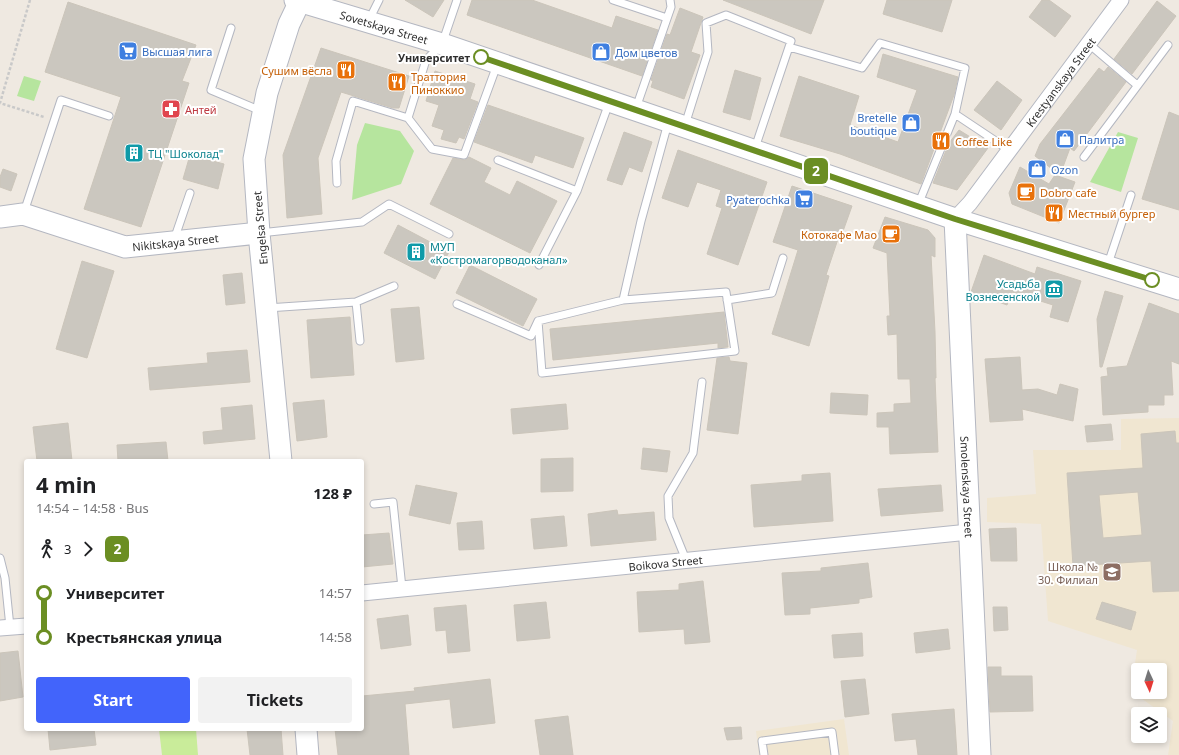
<!DOCTYPE html>
<meta charset="utf-8">
<style>
body{margin:0;font-family:"Noto Sans",sans-serif;background:#f2f2f2;color:#202124;height:100vh;display:flex;flex-direction:column;font-size:15px;white-space:nowrap}
*{box-sizing:border-box;margin:0}
p{font-size:13px;color:#757577}
.icon{flex:none;width:22px;height:22px;fill:none;stroke:currentColor;stroke-width:2;stroke-linecap:round;stroke-linejoin:round}
.map{position:relative;flex:1;overflow:hidden}
.panel{position:absolute;left:24px;top:459px;width:340px;height:272px;display:flex;flex-direction:column;background:#fff;border-radius:4px;box-shadow:0 2px 6px #0003}
.panel>*{flex:none}
.badge{padding:0 8px;border-radius:6px;font-size:14px;line-height:26px}
.needle{width:26px;rotate:176deg}
.fabs{position:absolute;left:1131px;top:663px;display:grid;gap:8px}
.fabs a{display:grid;place-items:center;width:36px;height:36px;border-radius:4px;background:#fff;box-shadow:0 2px 6px #0003;font-size:20px}
.map>.badge{position:absolute;translate:-50% -50%;box-shadow:0 0 0 2px #fff}
.legs{display:flex;align-items:center;gap:6px;height:44px;padding:0 12px;font-size:13px}
.legs p{margin-inline-start:auto}
.overview{display:flex;align-items:center;justify-content:space-between;height:68px;padding:0 12px}
h1{font-size:22px;font-weight:700;line-height:30px}
.primary-button{display:flex;gap:8px;margin-top:auto;padding:8px 12px}
.primary-button a{flex:1;height:46px;border-radius:4px;background:#4264fb;color:#fff;font-size:16px;font-weight:700;line-height:46px;text-align:center}
.primary-button a+a{background:#f2f2f2;color:#202124}
ul{padding:0 12px;list-style:none}
li{display:flex;align-items:center;gap:14px;height:44px;font-size:15px}
li i{display:grid;place-items:center;width:6px;height:100%;margin:0 5px;background:currentColor}
li i::after{content:'';width:10px;height:10px;margin:-5px;border:3px solid;border-radius:50%;background:#fff}
li p{margin-inline-start:auto}
li:first-child i{background:linear-gradient(#0000 50%,currentColor 0)}
li:last-child i{background:linear-gradient(currentColor 50%,#0000 0)}
.map>svg:first-child{display:block}
.education{fill:#f0e6d1;fill-rule:evenodd}
.green{fill:#b6e59e}
.pitch{fill:#c9ec9a}
.building{fill:#cbc7bf;stroke:#cbc5ba;fill-rule:evenodd}
.lines{fill:none;stroke-linecap:round;stroke-linejoin:round}
.lane-casing{stroke:#b4b7c1;stroke-width:9}
.street-casing{stroke:#b4b7c1;stroke-width:17}
.secondary-casing{stroke:#b4b7c1;stroke-width:23}
.path{stroke:#c9c9c9;stroke-width:2.5;stroke-dasharray:3 2;stroke-linecap:butt}
.lane{stroke:#fff;stroke-width:7}
.street{stroke:#fff;stroke-width:15}
.secondary{stroke:#fff;stroke-width:21}
.line-1-casing{stroke:#fff;stroke-width:9}
.line-1{stroke:#6b8e23;stroke-width:6}
.stop-1-dot{fill:#fff;stroke:#6b8e23;stroke-width:2}
.labels{text-anchor:middle;dominant-baseline:central;stroke-width:4;stroke-linejoin:round;paint-order:stroke}
.street-label{font-size:11px;fill:#2e2e2e;stroke:#fff}
.shop-label{font-size:11px;fill:#366cbe;stroke:#fff;text-anchor:start}
.stop-label{font-size:11px;font-weight:bold;fill:#2e2e2e;stroke:#fff;text-anchor:end}
.food-label{font-size:11px;fill:#c56008;stroke:#fff;text-anchor:start}
.health-label{font-size:11px;fill:#be3a42;stroke:#fff;text-anchor:start}
.culture-label{font-size:11px;fill:#0d838f;stroke:#fff;text-anchor:start}
.education-label{font-size:11px;fill:#785e54;stroke:#fff;text-anchor:end}
</style>
<div class="map">
<svg width="1179" height="755" viewBox="0 0 1179 755">
<rect width="100%" height="100%" fill="#efe9e1"/>
<path class="education" d="M1179 418V755H1168L1173 721 1131 691 1137 650 1048 621 1041 524 987 522V498L1036 494 1033 450H1121V419ZM1138 670H1160V692H1138Z
M844 719 849 755H759L756 731Z"/>
<path class="green" d="M24 76 41 81 34 101 17 96Z
M365 123 400 131 414 151 401 184 352 200 357 145Z
M1118 132 1138 138 1121 192 1090 182Z"/>
<path class="pitch" d="M159 729H196L198 755H162Z"/>
<path class="building" d="M405 0H444L433 17Z
M472 0H532L612 28 616 16 658 30 642 76 467 15Z
M723 0H824L811 34Z
M887 0H952L942 32 883 14Z
M1042 0H1049L1071 16 1055 37 1029 17Z
M1157 1 1176 16 1132 74 1114 59Z
M68 2 196 45 182 81 189 83 141 227 84 209 121 97 45 72Z
M680 8 703 17 691 52 700 55 684 99 651 87 653 81 651 80 667 34 670 35Z
M321 48 409 76 399 108H393L341 92 318 158 322 214 287 218 283 155Z
M883 54 958 77 954 95 921 184 840 154 780 136 799 76 859 96 850 125 898 142 917 90 877 77Z
M1108 67 1126 82 1074 151 1070 148 1060 175 1035 156 1040 144 1099 68 1104 72Z
M735 70 761 78 750 120 723 112Z
M435 71 475 84 470 99 478 102 464 139 459 137 456 143 441 139 444 130 432 126 439 105 426 101Z
M997 81 1022 100 1001 130 974 110Z
M488 105 584 138 573 168 535 155 532 163 474 142Z
M1169 112 1179 116V210L1142 199Z
M959 130 988 148 957 190 933 183 949 143Z
M624 132 652 142 642 172 629 167 622 185 607 180Z
M678 150 767 182 738 265 707 254 722 208 716 206 721 190 697 182 688 207 662 198Z
M190 155 224 164 218 189 183 179Z
M469 157 491 168 484 182 510 195 517 181 557 201 530 253 430 204 453 158 465 160Z
M1020 167 1049 184 1055 175 1075 182 1059 223 1012 204 1009 193Z
M3 169 17 174 11 191 0 187V177Z
M792 186 852 206 842 234 840 233 826 275 829 276 809 346 772 334 798 250 773 242Z
M885 217 928 230 935 238V257L931 255 935 332 936 378H935L938 452 890 454 889 427H877V413L894 412V404L911 403 910 379H898L897 334 888 335 887 316H890L887 253 873 248Z
M398 225 449 252 435 279 384 253Z
M984 255 1035 274 1037 267 1081 281 1068 322 1050 317 1053 305 1012 292 1007 305 971 292Z
M82 261 114 271 87 358 56 349Z
M470 265 537 299 523 326 456 293Z
M242 273 245 303 226 305 223 275Z
M1105 291 1123 296 1102 367H1100L1097 319Z
M1149 303 1179 314V364L1171 361 1173 395H1164V405H1148V412L1103 415 1101 377 1108 376 1107 368 1127 366Z
M419 307 424 359 396 362 391 309Z
M724 312 728 347 718 348V343L553 360 550 329Z
M350 317 354 375 311 378 307 320Z
M247 350 250 382 150 390 148 368 208 363 207 353Z
M729 357 730 361 747 363 738 434 707 430 717 358Z
M1020 357 1022 390 1038 389 1057 395 1060 384 1078 389 1073 421 1022 409 1023 420 990 422 985 359Z
M831 393 868 395 867 415 830 413Z
M324 400 327 437 297 441 293 403Z
M566 404 568 429 513 434 511 409Z
M252 405 255 439 204 444 203 432 223 430 221 408Z
M68 423 72 461H37L33 427Z
M1111 424 1113 440 1087 442 1085 426Z
M1175 431 1176 443H1179V591L1153 592 1151 561 1073 566 1067 473 1143 468 1141 434ZM1138 492 1142 535 1103 538 1099 495Z
M166 442 168 461H118L117 445Z
M643 448 670 451 667 472 641 469Z
M573 458V491L541 492V459Z
M830 473 833 521 754 527 751 485 802 481V475Z
M416 485 457 493 450 524 409 515Z
M941 485 943 511 881 516 878 489Z
M617 510 618 515 654 512 656 540 591 546 588 514Z
M564 516 567 546 534 549 531 519Z
M482 521 484 549 459 550 457 523Z
M1016 528 1017 561H991L989 529Z
M389 533 393 564 362 567V535Z
M868 563 872 597 859 599V603L810 608V614L785 615 782 573 821 571V568Z
M703 581 710 642 685 644 684 629 639 632 637 592 679 590V584Z
M546 602 550 638 517 641 514 605Z
M1102 602 1136 612 1131 630 1096 619Z
M466 605 470 651 448 653 446 630 436 631 434 608Z
M993 607H1007L1008 630 994 631Z
M408 615 411 645 381 649 377 619Z
M948 629 950 649 916 653 914 633Z
M862 633 863 656 834 658 832 635Z
M18 651 23 697 0 701V653Z
M988 667H1001V676H1032L1033 711 990 712Z
M490 679 495 723 453 728 450 699 405 704 409 755H338L335 729H362V696L415 691 414 688Z
M865 679 869 714 845 717 841 681Z
M954 709 957 755H918L916 739 895 741 892 714Z
M568 716 573 755H540L535 720Z
M741 727 742 739 727 740 724 728Z
M48 729H94L96 745 50 750Z
M247 729H281L283 755H250Z"/>
<g class="lines">
<g class="lane-casing">
<path id="lane" d="M613 0 667 18
M369 20 379 0
M231 28 211 90 261 111
M1089 44 1137 85
M789 47 862 68 880 43 965 68 955 114 1009 150
M636 108 671 7 670 0
M408 118 432 149 464 155 497 65
M685 125 708 52 706 23 726 15 791 41 755 148
M1084 157 1168 45
M498 160 577 191 609 103
M337 183 336 161 353 101 408 118 426 60 442 44 457 0
M918 205 955 114
M24 212 61 100 109 116
M260 233 362 222 389 204 449 234
M176 241V234L190 193
M1108 264 1131 195
M539 265 577 191
M623 300 726 292 735 351 542 373 538 321 623 300 641 221 668 123
M727 300 772 293 783 258
M356 302 360 341
M457 304 531 336 538 321
M267 308 356 302 394 286
M374 504 393 502 402 588
M0 558 5 578 10 627
M686 560 669 518 668 496 693 453 702 382
M764 755 762 741 832 732 835 755"/>
</g>
<g class="street-casing">
<g id="street">
<path id="s1" d="M955 219 970 203 1121 0"/>
<path id="s2" d="M362 593 969 532"/>
<path d="M0 628 26 626"/>
</g>
</g>
<g class="secondary-casing">
<g id="secondary">
<path id="s3" d="M295 0 442 44 955 219 1179 289"/>
<path id="s4" d="M0 217 23 214 125 247 259 233"/>
<path id="s5" d="M955 219 980 755"/>
<path d="M281 461 259 233 254 159 267 93 289 24 300 1"/>
<path d="M306 729 308 755"/>
</g>
</g>
<path class="path" d="M30 0 0 103 44 117"/>
<use href="#lane" class="lane"/>
<use href="#street" class="street"/>
<use href="#secondary" class="secondary"/>
</g>
<g class="lines">
<g class="line-1-casing">
<path id="line-1" d="M481 57 955 219 1152 280"/>
</g>
<use href="#line-1" class="line-1"/>
</g>
<defs>
<g id="supermarket-square" transform="scale(1)"><rect x="-9" y="-9" width="18" height="18" rx="4" fill="#3f7fe0" stroke="#fff"/><path d="M-6-5.5h2.5l.6 2H6L4.5 2H-2.5L-4.4-4H-6ZM-1.5 3.2a1.3 1.3 0 1 0 .1 0ZM3 3.2a1.3 1.3 0 1 0 .1 0Z" fill="#fff"/></g>
<g id="shop-square" transform="scale(1)"><rect x="-9" y="-9" width="18" height="18" rx="4" fill="#3f7fe0" stroke="#fff"/><path d="M-5-2.5h2.3a2.7 3.5 0 0 1 5.4 0H5L5.5 6h-11ZM-1.5-2.5h3a1.5 2.3 0 0 0-3 0Z" fill="#fff"/></g>
<g id="restaurant-square" transform="scale(1)"><rect x="-9" y="-9" width="18" height="18" rx="4" fill="#e8710a" stroke="#fff"/><path d="M-5-6h1v4h1v-4h1v4h1v-4h1v5L-1.5 .5V6h-2V.5L-5-1ZM5-6V6H3V1.5H1.5Q1.5-4 5-6Z" fill="#fff"/></g>
<g id="pharmacy-square" transform="scale(1)"><rect x="-9" y="-9" width="18" height="18" rx="4" fill="#e0444e" stroke="#fff"/><path d="M-2-6h4v4h4v4h-4v4h-4v-4h-4v-4h4Z" fill="#fff"/></g>
<g id="building-square" transform="scale(1)"><rect x="-9" y="-9" width="18" height="18" rx="4" fill="#0f9aa8" stroke="#fff"/><path d="M-4-6H4V6H1V3H-1V6H-4ZM-2.5-4.3h1.7v1.8h-1.7ZM.8-4.3h1.7v1.8H.8ZM-2.5-1h1.7V.8h-1.7ZM.8-1h1.7V.8H.8Z" fill="#fff"/></g>
<g id="cafe-square" transform="scale(1)"><rect x="-9" y="-9" width="18" height="18" rx="4" fill="#e8710a" stroke="#fff"/><path d="M-5.5-4.5H6V0H3Q3 3.5 0 3.5H-2.5Q-5.5 3.5-5.5 0ZM3-3.2v2h1.7v-2ZM-6 4.5H4V6H-6Z" fill="#fff"/></g>
<g id="museum-square" transform="scale(1)"><rect x="-9" y="-9" width="18" height="18" rx="4" fill="#0f9aa8" stroke="#fff"/><path d="M0-6L6-3V-2H-6V-3ZM-5-1h2V3h-2ZM-1-1h2V3h-2ZM3-1h2V3H3ZM-6 4H6V6H-6Z" fill="#fff"/></g>
<g id="school-square" transform="scale(1)"><rect x="-9" y="-9" width="18" height="18" rx="4" fill="#8d6e63" stroke="#fff"/><path d="M0-5L7-2L0 1L-7-2ZM-4 1L0 2.5L4 1V4Q0 6-4 4Z" fill="#fff"/></g>
</defs>
<g fill-rule="evenodd">
<use href="#supermarket-square" x="128" y="51"/>
<use href="#shop-square" x="601" y="52"/>
<use href="#restaurant-square" x="346" y="70"/>
<use href="#restaurant-square" x="397" y="82"/>
<use href="#pharmacy-square" x="171" y="109"/>
<use href="#shop-square" x="911" y="123"/>
<use href="#shop-square" x="1065" y="139"/>
<use href="#restaurant-square" x="941" y="141"/>
<use href="#building-square" x="134" y="153"/>
<use href="#shop-square" x="1037" y="169"/>
<use href="#cafe-square" x="1026" y="192"/>
<use href="#supermarket-square" x="804" y="199"/>
<use href="#restaurant-square" x="1054" y="213"/>
<use href="#cafe-square" x="891" y="234"/>
<use href="#building-square" x="416" y="252"/>
<use href="#museum-square" x="1054" y="289"/>
<use href="#school-square" x="1112" y="572"/>
</g>
<g class="stop-1-dot">
<circle cx="481" cy="57" r="7"/>
<circle cx="1152" cy="280" r="7"/>
</g>
<g class="labels">
<g class="street-label">
<text stroke="none"><textPath href="#s3" startOffset="93">Sovetskaya Street</textPath></text>
<text stroke="none"><textPath href="#s1" startOffset="173">Krestyanskaya Street</textPath></text>
<text transform="translate(260 228) rotate(-95)">Engelsa Street</text>
<text stroke="none"><textPath href="#s4" startOffset="181">Nikitskaya Street</textPath></text>
<text stroke="none"><textPath href="#s5" startOffset="268">Smolenskaya Street</textPath></text>
<text stroke="none"><textPath href="#s2" startOffset="305">Boikova Street</textPath></text>
</g>
<g class="shop-label">
<text x="142" y="51">Высшая лига</text>
<text x="615" y="52">Дом цветов</text>
<text x="897" y="117" text-anchor="end">Bretelle<tspan x="897" dy="13">boutique</tspan></text>
<text x="1079" y="139">Палитра</text>
<text x="1051" y="169">Ozon</text>
<text x="790" y="199" text-anchor="end">Pyaterochka</text>
</g>
<g class="stop-label">
<text x="470" y="57">Университет</text>
</g>
<g class="food-label">
<text x="332" y="70" text-anchor="end">Сушим вёсла</text>
<text x="411" y="76">Траттория<tspan x="411" dy="13">Пиноккио</tspan></text>
<text x="955" y="141">Coffee Like</text>
<text x="1040" y="192">Dobro cafe</text>
<text x="1068" y="213">Местный бургер</text>
<text x="877" y="234" text-anchor="end">Котокафе Мао</text>
</g>
<g class="health-label">
<text x="185" y="109">Антей</text>
</g>
<g class="culture-label">
<text x="148" y="153">ТЦ "Шоколад"</text>
<text x="430" y="246">МУП<tspan x="430" dy="13">«Костромагорводоканал»</tspan></text>
<text x="1040" y="283" text-anchor="end">Усадьба<tspan x="1040" dy="13">Вознесенской</tspan></text>
</g>
<g class="education-label">
<text x="1098" y="566">Школа №<tspan x="1098" dy="13">30. Филиал</tspan></text>
</g>
</g>
</svg>
<div class="fabs">
<a><svg class="needle" viewBox="-14 -14 28 28"><path d="M0-13l5 13h-10z" fill="#e53935"/><path d="M0 13l5-13h-10z" fill="#757577"/></svg></a>
<a><svg class="icon" aria-label="layers" viewBox="0 0 24 24"><path d="M12 4l9 5-9 5-9-5zM3 14l9 5 9-5"/></svg></a>
</div>
<b class="badge" style="left:816px;top:171px;background:#6b8e23;color:#fff">2</b>
<section class="panel">
<div class="overview"><div><h1>4 min</h1><p>14:54 – 14:58 · Bus</p></div><b>128 ₽</b></div>
<div class="legs"><svg class="icon" aria-label="walk" viewBox="0 0 24 24"><circle cx="13" cy="4" r="2"/><path d="M13 8l-2 6 4 7M11 14l-3 7M7 12l3-4h3l4 4"/></svg>3<svg class="icon" aria-label="forward" viewBox="0 0 24 24"><path d="M9 5l7 7-7 7"/></svg><b class="badge" style="background:#6b8e23;color:#fff">2</b></div>
<ul>
<li><i style="color:#6b8e23"></i><b>Университет</b><p>14:57</p></li>
<li><i style="color:#6b8e23"></i><b>Крестьянская улица</b><p>14:58</p></li>
</ul>
<div class="primary-button"><a>Start</a><a>Tickets</a></div>
</section>
</div>
